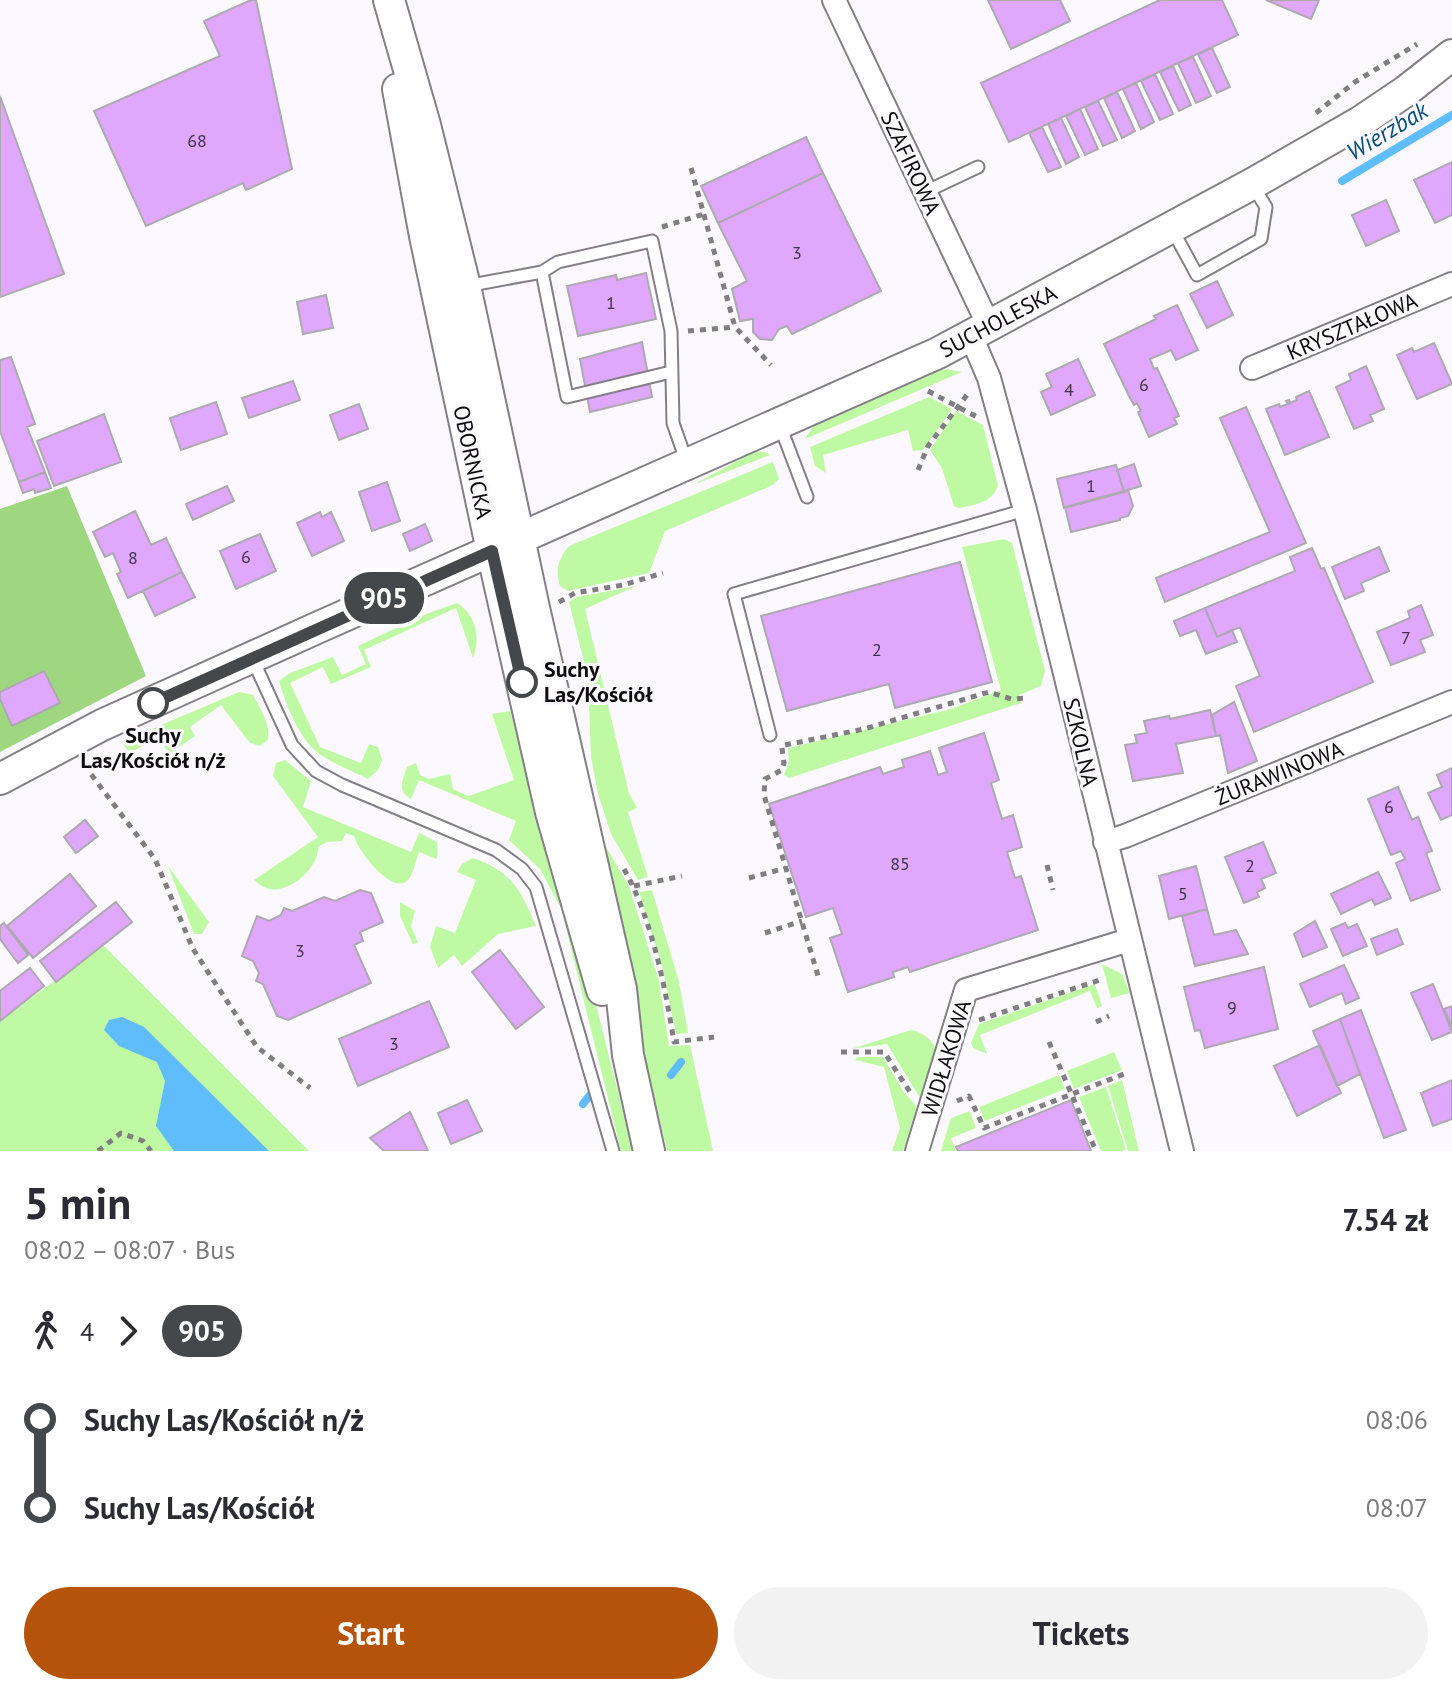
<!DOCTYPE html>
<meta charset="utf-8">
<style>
body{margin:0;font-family:"PT Sans",sans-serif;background:#f2f2f3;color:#2b2b33;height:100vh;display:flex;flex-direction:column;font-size:30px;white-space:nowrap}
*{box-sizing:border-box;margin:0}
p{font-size:26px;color:#7c7c81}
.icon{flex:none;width:44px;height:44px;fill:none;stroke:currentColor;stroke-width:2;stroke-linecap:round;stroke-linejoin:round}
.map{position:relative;height:1151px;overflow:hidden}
.sheet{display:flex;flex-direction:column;background:#fff;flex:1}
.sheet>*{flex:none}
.badge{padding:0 16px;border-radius:26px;font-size:28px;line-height:52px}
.map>.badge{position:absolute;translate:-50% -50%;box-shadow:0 0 0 4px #fff}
.legs{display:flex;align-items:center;gap:12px;height:88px;padding:0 24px;font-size:26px}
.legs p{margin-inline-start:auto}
.head{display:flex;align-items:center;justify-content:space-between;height:136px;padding:0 24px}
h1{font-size:44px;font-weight:700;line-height:60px}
.button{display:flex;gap:16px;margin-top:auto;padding:16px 24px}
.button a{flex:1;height:92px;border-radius:48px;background:#b45309;color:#fff;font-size:32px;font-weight:700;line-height:92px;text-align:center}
.button a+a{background:#f2f2f3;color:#2b2b33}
ul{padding:0 24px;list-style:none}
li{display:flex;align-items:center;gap:28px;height:88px;font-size:30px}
li i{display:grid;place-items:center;width:12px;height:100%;margin:0 10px;background:currentColor}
li i::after{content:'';width:20px;height:20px;margin:-10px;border:6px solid;border-radius:50%;background:#fff}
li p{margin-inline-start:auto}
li:first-child i{background:linear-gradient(#0000 50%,currentColor 0)}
li:last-child i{background:linear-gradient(currentColor 50%,#0000 0)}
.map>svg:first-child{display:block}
.green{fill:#c0f9a3}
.forest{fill:#9fd781}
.water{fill:#5fbdfd}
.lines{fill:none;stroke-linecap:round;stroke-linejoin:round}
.stream{stroke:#5fbdfd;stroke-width:8}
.building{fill:#dfa8fc;stroke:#aea9b1;stroke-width:2}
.lane-casing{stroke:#847f87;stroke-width:15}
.street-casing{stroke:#847f87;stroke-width:26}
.secondary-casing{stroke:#847f87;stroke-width:34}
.path{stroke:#817e83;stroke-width:5;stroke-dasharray:6 6;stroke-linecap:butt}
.lane{stroke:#fff;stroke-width:11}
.street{stroke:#fff;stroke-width:22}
.secondary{stroke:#fff;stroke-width:30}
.line-1-casing{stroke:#fff;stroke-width:18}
.line-1{stroke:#45484a;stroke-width:12}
.stop-1-dot{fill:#fff;stroke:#45484a;stroke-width:4}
.labels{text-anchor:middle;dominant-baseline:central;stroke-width:6;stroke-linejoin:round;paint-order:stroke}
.number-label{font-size:18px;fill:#42324a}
.street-label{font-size:22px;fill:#0d0b0e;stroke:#fcf8ff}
.stop-label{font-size:22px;font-weight:bold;fill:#0d0b0e;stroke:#fcf8ff;text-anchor:start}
.water-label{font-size:24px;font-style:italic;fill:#025079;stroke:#fcf8ff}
</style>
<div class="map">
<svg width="1452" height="1151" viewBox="0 0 1452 1151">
<rect width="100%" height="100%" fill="#fcf8ff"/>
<path class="green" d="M947 369 962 372 805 439 812 428 824 420 930 372Z
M929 397 952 409 923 450 913 451 908 430 823 455 826 473 815 466 810 447Z
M956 411 983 425 998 486C992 503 974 505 958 508L954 506 942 468 930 450Z
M755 451 765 452 770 455 693 485Z
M773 462 779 479 773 485 665 531 649 573 568 591 560 586C555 569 558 560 569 546Z
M1004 539 1012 543 1045 671 1041 686 1019 695 1021 703 789 778 784 775 789 761 788 748 951 709 1001 690 962 547Z
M636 586 585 609 629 793 637 808 628 812 648 877 638 880 611 834 598 794 591 757 588 678 569 602 577 597Z
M457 603C476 615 481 637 473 658L456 608 364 650 371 667 331 684 323 667 290 683 320 747 361 763 369 744 378 747 382 760 378 770 368 779C352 771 333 764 318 753 298 737 286 704 279 681L290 673 333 657 342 675 366 664 358 646 426 614Z
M239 692 253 695C260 708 271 725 268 740L260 746 250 743 221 705 190 727 195 736 169 754 159 737 130 753 121 742Z
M510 711 568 894 633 1151H621L561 908 540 869 509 840 516 821 419 780 411 799C396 791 403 780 407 767L416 763 420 775 429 779 450 774 453 789 468 796 514 780 492 714Z
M285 760 311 781 303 807 411 852 419 833 437 842V859L419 852C416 860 413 876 407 881 391 895 357 849 354 836L346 833 342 841 327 842 318 847C319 867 291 893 270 889 264 888 259 884 254 880L318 837 273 776 276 763Z
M603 842 629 886 659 981 669 1046 690 1045 713 1151H667L622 957Z
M473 858C512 871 521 891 536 926L498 934 462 966 454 955 438 968 430 947 436 926 455 933 476 880 457 872 462 864Z
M168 866 209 922 202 934H194Z
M652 890 679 982 688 1033 676 1034 663 970 639 892Z
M400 902 415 911 411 926 418 943 413 944 400 916Z
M103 945 309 1151H0V1021Z
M1102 964 1122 974 1130 993 1111 998Z
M1095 984 1102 1006 1097 1008 1090 991 980 1035 987 1054 973 1048 971 1043 979 1024Z
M911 1030C923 1032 932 1040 937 1051L920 1098 887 1044 851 1049Z
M1114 1052 1122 1070 1074 1089 1067 1071Z
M857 1057H883L903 1091 917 1107 903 1151H892L900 1128 884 1067 855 1060Z
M1059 1075 1065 1089 985 1121 979 1107Z
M1122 1080 1139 1151H1128L1108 1086Z
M1106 1087 1126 1150 1122 1151H1101L1079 1097Z
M970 1111 976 1128 951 1138 956 1151H941L951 1118Z"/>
<path class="forest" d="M67 486 146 676 0 752V509Z"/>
<path class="water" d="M122 1017 144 1027 269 1151H174L156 1126 165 1081 157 1062 119 1046 104 1030 109 1020Z"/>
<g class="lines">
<path class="stream" d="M1342 181 1452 115
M671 1075 681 1062
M583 1104 590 1095"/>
</g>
<path class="building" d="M251 0H256L292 169 246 190 243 183 146 226 94 111 220 56 204 21Z
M988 0H1060L1070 21 1011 49Z
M1160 0H1222L1238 35 1009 142 981 83Z
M1266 0H1319L1311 19Z
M1212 48 1230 87 1217 93 1198 54Z
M1193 57 1211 96 1196 103 1178 63Z
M1173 66 1191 105 1179 111 1160 72Z
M1155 74 1173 114 1160 120 1141 81Z
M1136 83 1154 122 1141 129 1123 89Z
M1117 92 1135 131 1122 138 1104 98Z
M0 96 64 274 0 297Z
M1098 101 1117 140 1103 146 1085 107Z
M1080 109 1098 149 1085 155 1066 116Z
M1061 118 1079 157 1066 164 1048 124Z
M1042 127 1061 167 1048 172 1029 133Z
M806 137 823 173 718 223 701 186Z
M1452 162V215L1435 223 1414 180Z
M823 173 881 291 792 334 787 326 779 329 772 340 760 339 753 332V319L740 321 732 289 747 281 718 223Z
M1386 200 1399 231 1366 246 1352 215Z
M646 273 656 319 578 336 567 286 616 275 617 280Z
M1217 281 1233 315 1207 328 1190 294Z
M326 295 333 328 303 334 297 302Z
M1177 305 1198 350 1176 360 1171 350 1150 359 1154 369 1157 368 1179 416 1174 418 1177 424 1149 437 1138 412 1141 411 1137 403 1134 405 1130 398 1104 344 1156 319 1154 316Z
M642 342 652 397 590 412 580 359Z
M1434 343 1452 384 1417 399 1397 355 1412 348 1414 352Z
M11 357 35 424 27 427 45 472 19 482 0 431V360Z
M1078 359 1095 395 1051 415 1041 392 1052 387 1046 374Z
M1366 366 1384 409 1370 415 1373 421 1354 429 1336 387 1351 380 1349 374Z
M293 381 300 400 249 418 242 398Z
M1309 391 1329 437 1285 455 1266 409 1279 404 1280 407 1288 404 1286 401 1289 400 1290 403 1297 400 1296 397Z
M216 402 227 434 181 450 170 418Z
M359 404 368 429 339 440 330 415Z
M1246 407 1306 543 1165 602 1156 578 1270 532 1220 418Z
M104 414 121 462 54 486 37 441Z
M1134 464 1141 486 1124 491 1117 470Z
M1116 465 1124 492 1064 508 1057 479Z
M45 472 51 488 35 493 34 489 23 493 19 482Z
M387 482 400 521 372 531 359 492Z
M227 486 234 501 193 520 186 504Z
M1128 490 1133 506 1128 516 1120 518V520L1071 532 1065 507Z
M135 511 151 545 166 538 182 572 128 598 117 574 121 572 113 553 105 557 93 532Z
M320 512 322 517 331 512 344 541 312 556 297 523Z
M425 524 432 541 410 551 403 534Z
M260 534 276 571 236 589 220 551Z
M1379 547 1389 571 1361 583 1364 591 1345 599 1332 567Z
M1312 548 1321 569 1324 568 1373 682 1254 732 1236 686 1260 676 1240 627 1217 637 1205 608 1295 571 1290 557Z
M960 562 992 682 895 708 889 684 787 711 761 616Z
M182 572 195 597 155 616 143 591Z
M1421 605 1433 635 1420 640 1425 652 1391 665 1377 632 1410 618 1408 611Z
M1205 608 1217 637 1232 630 1237 642 1206 654 1196 630 1180 636 1174 621Z
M44 671 60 703 12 726 0 699V692Z
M1234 702 1257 761 1228 773 1220 735 1216 736 1212 715Z
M1210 710 1216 736 1176 744 1183 773 1133 781 1125 745 1137 743 1135 735 1147 733 1144 721 1169 716 1170 719Z
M984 733 999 780 991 783 1002 819 1013 815 1022 847 1007 852 1015 878 1021 876 1038 930 910 972 908 967 893 972 894 977 848 992 830 938 842 934 833 908 806 917 769 804 880 767 883 774 904 767 902 760 930 751 938 775 947 772 939 748Z
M1452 768V815L1441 820 1428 793 1442 787 1437 775Z
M1398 787 1412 820 1418 817 1432 851 1426 853 1440 890 1411 901 1396 863 1405 859 1401 851 1391 855 1368 799Z
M85 820 98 836 76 853 64 837Z
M1263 842 1276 873 1261 879 1265 888 1257 892 1259 897 1244 903 1225 857Z
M1196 866 1207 909 1169 919 1159 876Z
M1378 872 1391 898 1375 905 1372 899 1341 914 1331 894Z
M70 874 96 906 33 958 7 926Z
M360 890 371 893 383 922 360 932 363 941 354 945 371 983 288 1020 277 1016 263 984 256 981 259 973 253 961 242 956 257 916 269 921 281 915 284 908 292 911 324 897 335 901Z
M116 902 132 922 56 982 40 961Z
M1207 909 1214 935 1236 930 1248 954 1195 966 1182 916Z
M1315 921 1327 947 1303 957 1294 934Z
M4 923 28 955 18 963 0 939V926Z
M1345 923 1348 928 1357 924 1367 946 1343 956 1331 929Z
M1397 929 1403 944 1377 955 1371 939Z
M500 950 544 1007 516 1029 472 972Z
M1344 965 1359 998 1346 1004 1342 993 1310 1007 1300 984Z
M1264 967 1278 1029 1205 1048 1200 1030 1195 1031 1184 987Z
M30 968 44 986 0 1021V991Z
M1433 984 1452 1032 1432 1040 1411 993Z
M429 1001 449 1047 358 1086 339 1039Z
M1452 1006V1027L1444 1009Z
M1361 1010 1406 1130 1384 1138 1340 1019Z
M1340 1019 1360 1074 1337 1086 1313 1031Z
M1320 1045 1341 1093 1297 1116 1274 1066Z
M1452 1080V1119L1433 1126 1421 1093Z
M467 1100 482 1131 451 1144 438 1113Z
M1071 1100 1091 1151H958L956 1147Z
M410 1112 428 1151H384L370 1138Z"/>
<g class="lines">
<g class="lane-casing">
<path id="lane" d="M925 192 978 167
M1172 229 1197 275 1261 239 1266 207 1253 186
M542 272 567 397 671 372
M466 286 542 272 558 262 652 241 671 331 673 423 687 463
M779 423 807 497
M252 658 292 745 316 771 342 785 496 850 522 869 536 887 613 1151
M770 735 734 594 1025 510"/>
</g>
<g class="street-casing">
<path id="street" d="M834 0 989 326
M971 336 989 378 1025 510 1182 1151
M1252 368 1452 284
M1105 842 1125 836 1452 702
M917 1151 966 990 1129 940"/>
</g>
<g class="secondary-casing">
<path id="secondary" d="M389 0 425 125 465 286 534 608 621 989 628 1055 649 1151
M398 89 425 236 492 551 551 812 602 990
M0 779 102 725 319 627 938 353 1252 184 1360 122 1406 91 1452 55"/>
</g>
<path class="path" d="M1316 113 1355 82 1417 44
M691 168 735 327 771 365
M662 227 704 214
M688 331 735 327
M928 391 977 417
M918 470 928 446 970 391
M559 602 575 593 623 585 663 573
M785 745 864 729 989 692 1011 699 1028 698
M782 748 784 763 782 770 765 779 764 795 819 979
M84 765 155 859 193 949 257 1047 310 1088
M1047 865 1053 890
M624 869C652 919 665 986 674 1042L714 1037
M749 878 786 868
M634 886 682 876
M765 933 802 921
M979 1020 1100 980
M1096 1022 1109 1016
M1049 1042 1096 1151
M841 1052H884L910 1092
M957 1101 969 1096 984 1128 1124 1074
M98 1151 121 1133 143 1141 151 1151"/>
<use href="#lane" class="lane"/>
<use href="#street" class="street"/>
<use href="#secondary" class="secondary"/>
</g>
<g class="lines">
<g class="line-1-casing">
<path id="line-1" d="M153 703 492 551 522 682"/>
</g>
<use href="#line-1" class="line-1"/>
</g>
<g class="stop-1-dot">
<circle cx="522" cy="682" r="14"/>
<circle cx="153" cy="703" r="14"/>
</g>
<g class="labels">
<g class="number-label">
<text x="197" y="140">68</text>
<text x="797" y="252">3</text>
<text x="611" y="302">1</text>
<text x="1144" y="384">6</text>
<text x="1069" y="389">4</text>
<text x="1091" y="485">1</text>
<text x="246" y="556">6</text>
<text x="133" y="557">8</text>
<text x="1406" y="637">7</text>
<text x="877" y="649">2</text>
<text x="1389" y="806">6</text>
<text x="900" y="863">85</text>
<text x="1250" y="865">2</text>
<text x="1183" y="893">5</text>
<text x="300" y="950">3</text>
<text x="1232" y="1007">9</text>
<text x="394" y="1043">3</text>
</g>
<g class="street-label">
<text transform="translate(911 163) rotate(65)">SZAFIROWA</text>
<text transform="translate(998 321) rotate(-28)">SUCHOLESKA</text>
<text transform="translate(1352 326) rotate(-23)">KRYSZTAŁOWA</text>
<text transform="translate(473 462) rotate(78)">OBORNICKA</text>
<text transform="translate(1081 742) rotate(77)">SZKOLNA</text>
<text transform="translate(1279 773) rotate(-22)">ŻURAWINOWA</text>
<text transform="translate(946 1058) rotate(-73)">WIDŁAKOWA</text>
</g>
<g class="stop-label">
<text x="544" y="669">Suchy<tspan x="544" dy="25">Las/Kościół</tspan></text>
<text x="153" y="735" text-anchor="middle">Suchy<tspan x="153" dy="25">Las/Kościół n/ż</tspan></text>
</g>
<g class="water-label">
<text transform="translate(1387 131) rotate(-31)">Wierzbak</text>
</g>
</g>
</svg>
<b class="badge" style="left:384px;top:598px;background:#45484a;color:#fff">905</b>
</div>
<section class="sheet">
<div class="head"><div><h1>5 min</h1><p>08:02 – 08:07 · Bus</p></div><b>7.54 zł</b></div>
<div class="legs"><svg class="icon" aria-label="walk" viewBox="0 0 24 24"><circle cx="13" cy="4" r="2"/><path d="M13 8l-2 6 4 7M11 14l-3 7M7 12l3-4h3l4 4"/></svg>4<svg class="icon" aria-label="forward" viewBox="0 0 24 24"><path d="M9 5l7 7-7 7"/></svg><b class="badge" style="background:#45484a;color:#fff">905</b></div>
<ul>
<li><i style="color:#45484a"></i><b>Suchy Las/Kościół n/ż</b><p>08:06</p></li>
<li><i style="color:#45484a"></i><b>Suchy Las/Kościół</b><p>08:07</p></li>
</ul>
<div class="button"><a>Start</a><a>Tickets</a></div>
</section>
